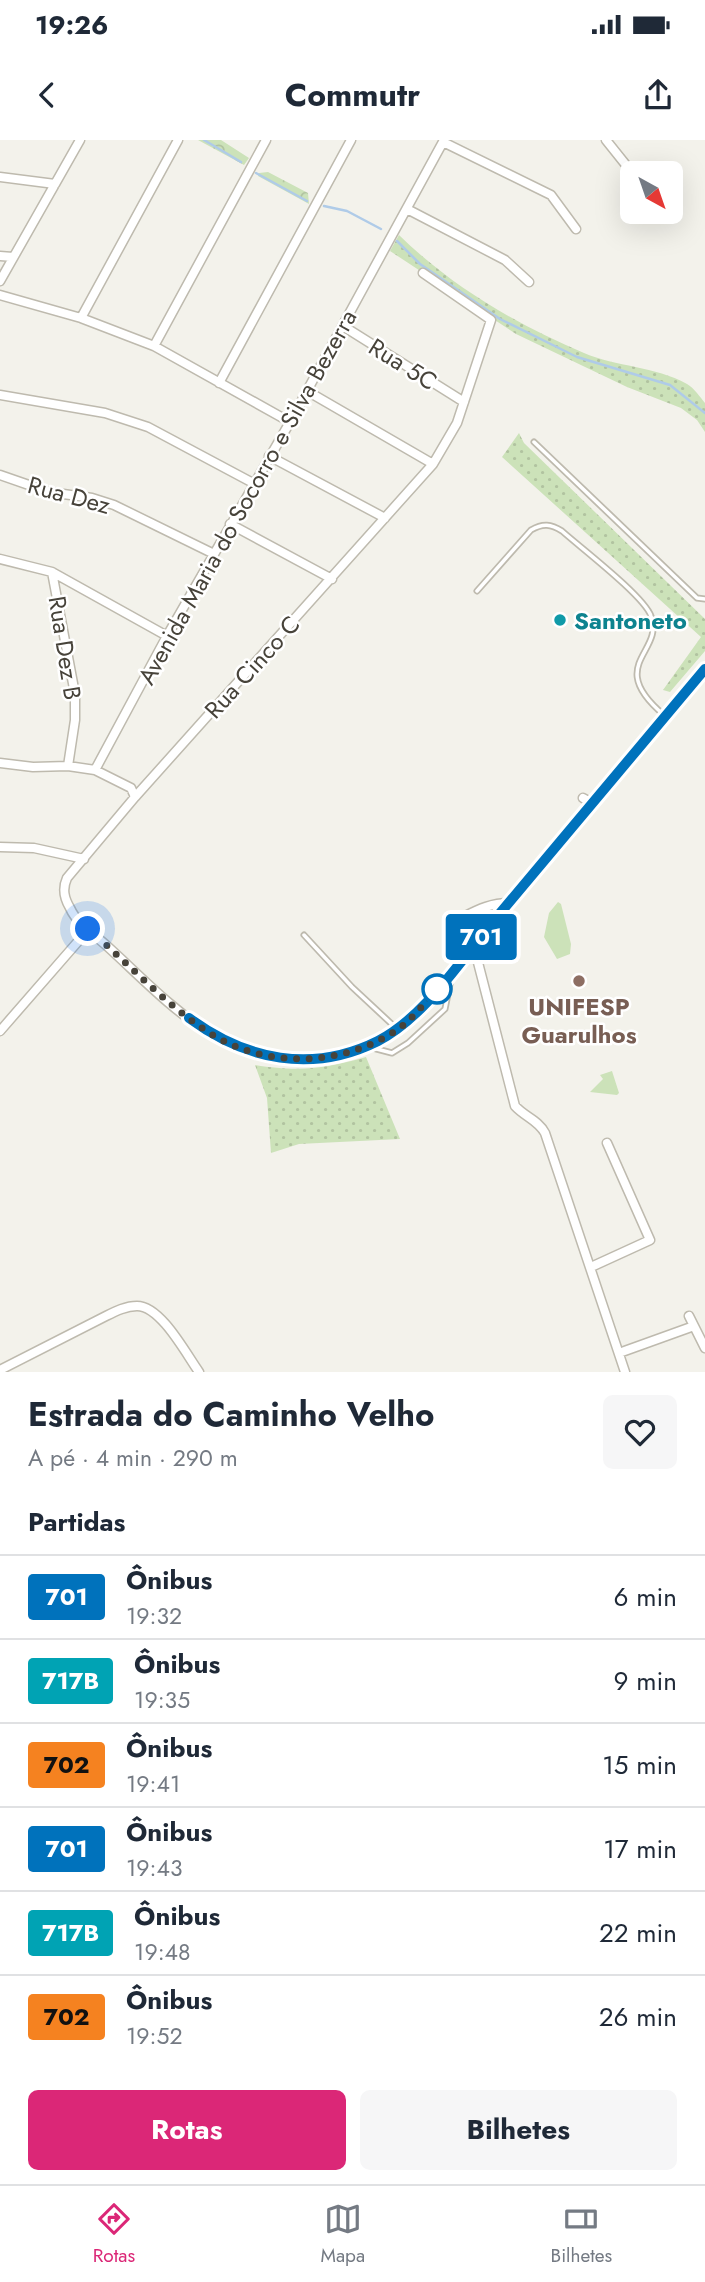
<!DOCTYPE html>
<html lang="pt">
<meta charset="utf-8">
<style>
body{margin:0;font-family:Jost,sans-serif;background:#f6f6f7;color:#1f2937;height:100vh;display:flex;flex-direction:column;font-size:26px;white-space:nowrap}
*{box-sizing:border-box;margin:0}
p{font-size:23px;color:#747a83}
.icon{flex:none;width:38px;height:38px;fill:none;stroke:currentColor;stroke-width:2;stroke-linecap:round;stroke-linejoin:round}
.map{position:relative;height:1232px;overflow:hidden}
.panel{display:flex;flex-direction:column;background:#fff;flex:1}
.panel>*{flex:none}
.badge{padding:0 14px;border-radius:5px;font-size:24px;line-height:46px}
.needle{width:46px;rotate:140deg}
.buttons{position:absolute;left:620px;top:21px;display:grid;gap:14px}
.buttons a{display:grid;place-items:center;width:63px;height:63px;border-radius:10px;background:#fff;box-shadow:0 7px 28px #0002;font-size:35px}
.you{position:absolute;width:35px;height:35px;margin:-18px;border:5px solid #fff;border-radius:50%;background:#1a73e8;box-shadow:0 0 0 10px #1a73e833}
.map>.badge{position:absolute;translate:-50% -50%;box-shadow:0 0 0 4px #fff}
h2{padding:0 28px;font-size:26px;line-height:63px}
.round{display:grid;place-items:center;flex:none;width:74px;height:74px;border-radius:10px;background:#f6f6f7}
.head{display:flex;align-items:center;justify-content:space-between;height:119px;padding:0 28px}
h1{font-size:33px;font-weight:700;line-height:52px}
.action{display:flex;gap:14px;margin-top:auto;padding:14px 28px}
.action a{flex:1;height:80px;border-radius:10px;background:#db2777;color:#fff;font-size:28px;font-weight:700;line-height:80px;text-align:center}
.action a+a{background:#f6f6f7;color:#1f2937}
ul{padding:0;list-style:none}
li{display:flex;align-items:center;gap:21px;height:84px;padding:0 28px;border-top:2px solid #e0e1e3}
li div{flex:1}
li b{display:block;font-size:26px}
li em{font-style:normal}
li .badge{min-width:77px;font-weight:700;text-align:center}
.status{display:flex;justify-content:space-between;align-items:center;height:49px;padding:0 35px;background:#fff;direction:ltr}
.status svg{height:19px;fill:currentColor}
header{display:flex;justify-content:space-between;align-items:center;height:91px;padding:0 28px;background:#fff;font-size:32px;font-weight:700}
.dock{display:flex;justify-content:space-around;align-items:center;height:98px;border-top:2px solid #e0e1e3;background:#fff;font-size:19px;color:#747a83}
.dock a{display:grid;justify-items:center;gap:4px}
.dock .current{color:#db2777}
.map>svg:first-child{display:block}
.grass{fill:url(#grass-dots)}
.forest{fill:url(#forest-crowns)}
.park{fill:#cce2b9}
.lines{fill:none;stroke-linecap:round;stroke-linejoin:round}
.stream{stroke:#afcbe8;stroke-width:2.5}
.lane-casing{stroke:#bebaae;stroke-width:7}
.street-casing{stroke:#bebaae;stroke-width:11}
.lane{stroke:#fff;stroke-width:3.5}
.street{stroke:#fff;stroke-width:8}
.line-casing{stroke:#fff;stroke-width:16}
.line{stroke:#0072bc;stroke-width:10}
.walk{stroke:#47433a;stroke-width:7;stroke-dasharray:0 12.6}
.culture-dot{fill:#0f9aa8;stroke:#fff;stroke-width:2.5}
.education-dot{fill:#8d6e63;stroke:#fff;stroke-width:2.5}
.stop-dot{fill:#fff;stroke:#0072bc;stroke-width:3.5}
.labels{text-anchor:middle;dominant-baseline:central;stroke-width:5;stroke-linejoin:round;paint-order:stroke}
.street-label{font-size:24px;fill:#47433a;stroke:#fff}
.culture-label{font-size:24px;font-weight:bold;fill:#0d838f;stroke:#fff;text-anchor:start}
.education-label{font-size:24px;font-weight:bold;fill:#785e54;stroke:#fff}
</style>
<div class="status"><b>19:26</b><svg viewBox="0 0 49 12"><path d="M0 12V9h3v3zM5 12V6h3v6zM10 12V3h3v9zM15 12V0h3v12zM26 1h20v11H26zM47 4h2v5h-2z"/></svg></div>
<header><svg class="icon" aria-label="back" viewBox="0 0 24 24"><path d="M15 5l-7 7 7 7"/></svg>Commutr<svg class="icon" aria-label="share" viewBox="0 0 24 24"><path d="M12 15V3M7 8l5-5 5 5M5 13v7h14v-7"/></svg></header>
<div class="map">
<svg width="705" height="1232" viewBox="0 0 705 1232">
<defs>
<pattern id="grass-dots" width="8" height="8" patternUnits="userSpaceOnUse" patternTransform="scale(1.75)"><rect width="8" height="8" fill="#cce2b9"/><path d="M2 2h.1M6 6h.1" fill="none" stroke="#b1c3a0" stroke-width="1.8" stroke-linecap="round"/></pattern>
<pattern id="forest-crowns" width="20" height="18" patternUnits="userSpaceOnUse" patternTransform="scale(1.75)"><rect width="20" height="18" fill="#cce2b9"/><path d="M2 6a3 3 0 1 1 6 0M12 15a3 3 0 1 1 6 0" fill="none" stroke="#b1c3a0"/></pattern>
</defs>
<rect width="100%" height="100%" fill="#f3f2eb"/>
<path class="grass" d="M399 95C451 146 517 185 584 213 616 227 655 226 687 244 694 248 700 257 705 263V292L697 280 681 268 627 247 516 194 390 111Z
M519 293 524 303 705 479V511L670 552 663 550 701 497 502 317Z
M366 917 400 999 299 1004 271 1013 267 958 255 925C299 932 324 929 366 917Z"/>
<path class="forest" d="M198 0H221L249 18 244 25Z
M268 32 308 53 309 64 258 36 259 33Z"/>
<path class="park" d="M558 762 561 764 571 804 570 814 557 819 544 797 549 773Z
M612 931 619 953 617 955 590 952 603 939 600 935Z"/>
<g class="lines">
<path class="stream" d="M204 0 241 22
M256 33 307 61
M324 66 347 71 381 89
M397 101 420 124 500 179 577 217 670 245 705 273"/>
<g class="lane-casing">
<path id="lane" d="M534 302 697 458 705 459
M477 451 531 390C543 383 551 384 562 391 581 408 644 456 651 476 665 513 604 524 664 575
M304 795 352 847 396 888
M369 907 392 913 408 903 445 869 452 834"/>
</g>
<g class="street-casing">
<path id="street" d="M606 0 630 30
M443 2 551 55 576 89
M0 37 55 44
M407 69 505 120 529 142
M0 116 13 117
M423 133 491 180 457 283 433 324 135 657 67 738C62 749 64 758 70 768 77 784 94 794 107 806 139 835 171 869 208 892 229 905 253 914 277 918 325 926 375 907 412 878L705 529
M0 141 80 0
M0 155 81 178 154 206 290 282
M81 178 178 0
M343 186 464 262
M154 206 266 0
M219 243 351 0
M307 251 433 324
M0 255 105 273 148 287 253 343
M269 316 385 378
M0 335 49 352 92 358 114 365 212 413
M230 384 332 439
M0 419 52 432 167 496
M52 432 75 554V580L68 626
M0 623 33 627 68 626 95 630 131 648 135 657
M95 630 167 496 290 282 444 0
M583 658 592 663
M0 707 34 708 84 719
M453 782C474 772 486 763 511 763
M474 807 515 966C525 977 538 980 545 993L625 1232
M0 891 88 790
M591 1127 650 1100 607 1003
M689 1176 705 1208
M619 1213 694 1186
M0 1230 106 1176C116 1171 126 1166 137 1166 161 1166 186 1214 199 1232"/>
</g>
<use href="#lane" class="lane"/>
<use href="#street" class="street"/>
</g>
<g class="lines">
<g class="line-casing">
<path id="line" d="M189 878C246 920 312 934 378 901 424 877 458 824 491 784 563 699 634 614 705 529"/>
</g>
<use href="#line" class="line"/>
<path class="walk" d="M88 789C127 822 163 862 205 890 263 929 339 928 397 890 414 878 427 860 441 844L437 849"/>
</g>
<circle class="culture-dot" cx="560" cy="480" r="7"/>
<circle class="education-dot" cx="579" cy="841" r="7"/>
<circle class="stop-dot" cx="437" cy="849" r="14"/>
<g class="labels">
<g class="street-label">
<text transform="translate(403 224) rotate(32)">Rua 5C</text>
<text transform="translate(69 355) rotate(15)">Rua Dez</text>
<text transform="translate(247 357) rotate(-61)">Avenida Maria do Socorro e Silva Bezerra</text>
<text transform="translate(65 508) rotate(81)">Rua Dez B</text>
<text transform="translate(252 527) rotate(-48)">Rua Cinco C</text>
</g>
<g class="culture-label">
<text x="574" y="480">Santoneto</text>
</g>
<g class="education-label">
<text x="579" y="866">UNIFESP<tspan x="579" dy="28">Guarulhos</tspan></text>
</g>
</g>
</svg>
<div class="buttons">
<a><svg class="needle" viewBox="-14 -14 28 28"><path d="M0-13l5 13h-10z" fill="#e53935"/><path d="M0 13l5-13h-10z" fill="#747a83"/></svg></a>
</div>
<div class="you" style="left:88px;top:789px"></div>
<b class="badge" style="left:481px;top:797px;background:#0072bc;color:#fff">701</b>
</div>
<section class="panel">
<div class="head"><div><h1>Estrada do Caminho Velho</h1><p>A pé · 4 min · 290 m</p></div><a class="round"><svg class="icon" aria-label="heart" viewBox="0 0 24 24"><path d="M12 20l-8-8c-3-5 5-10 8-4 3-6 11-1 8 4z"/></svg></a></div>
<h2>Partidas</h2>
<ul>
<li><span class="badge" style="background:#0072bc;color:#fff">701</span><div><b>Ônibus</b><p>19:32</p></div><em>6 min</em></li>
<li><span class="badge" style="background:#00a3b4;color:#fff">717B</span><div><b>Ônibus</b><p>19:35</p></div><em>9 min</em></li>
<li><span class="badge" style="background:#f58220;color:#111">702</span><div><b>Ônibus</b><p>19:41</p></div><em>15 min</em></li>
<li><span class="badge" style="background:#0072bc;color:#fff">701</span><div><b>Ônibus</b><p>19:43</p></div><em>17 min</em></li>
<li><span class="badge" style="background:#00a3b4;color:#fff">717B</span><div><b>Ônibus</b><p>19:48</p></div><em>22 min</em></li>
<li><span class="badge" style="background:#f58220;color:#111">702</span><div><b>Ônibus</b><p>19:52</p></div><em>26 min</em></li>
</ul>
<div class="action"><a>Rotas</a><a>Bilhetes</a></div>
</section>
<nav class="dock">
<a class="current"><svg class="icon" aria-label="directions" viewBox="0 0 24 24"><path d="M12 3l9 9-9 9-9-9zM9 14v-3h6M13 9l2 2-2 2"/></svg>Rotas</a>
<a><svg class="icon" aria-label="map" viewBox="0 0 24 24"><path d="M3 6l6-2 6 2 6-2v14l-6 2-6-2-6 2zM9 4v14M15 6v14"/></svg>Mapa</a>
<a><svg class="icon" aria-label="tickets" viewBox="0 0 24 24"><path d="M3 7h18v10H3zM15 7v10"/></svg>Bilhetes</a>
</nav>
